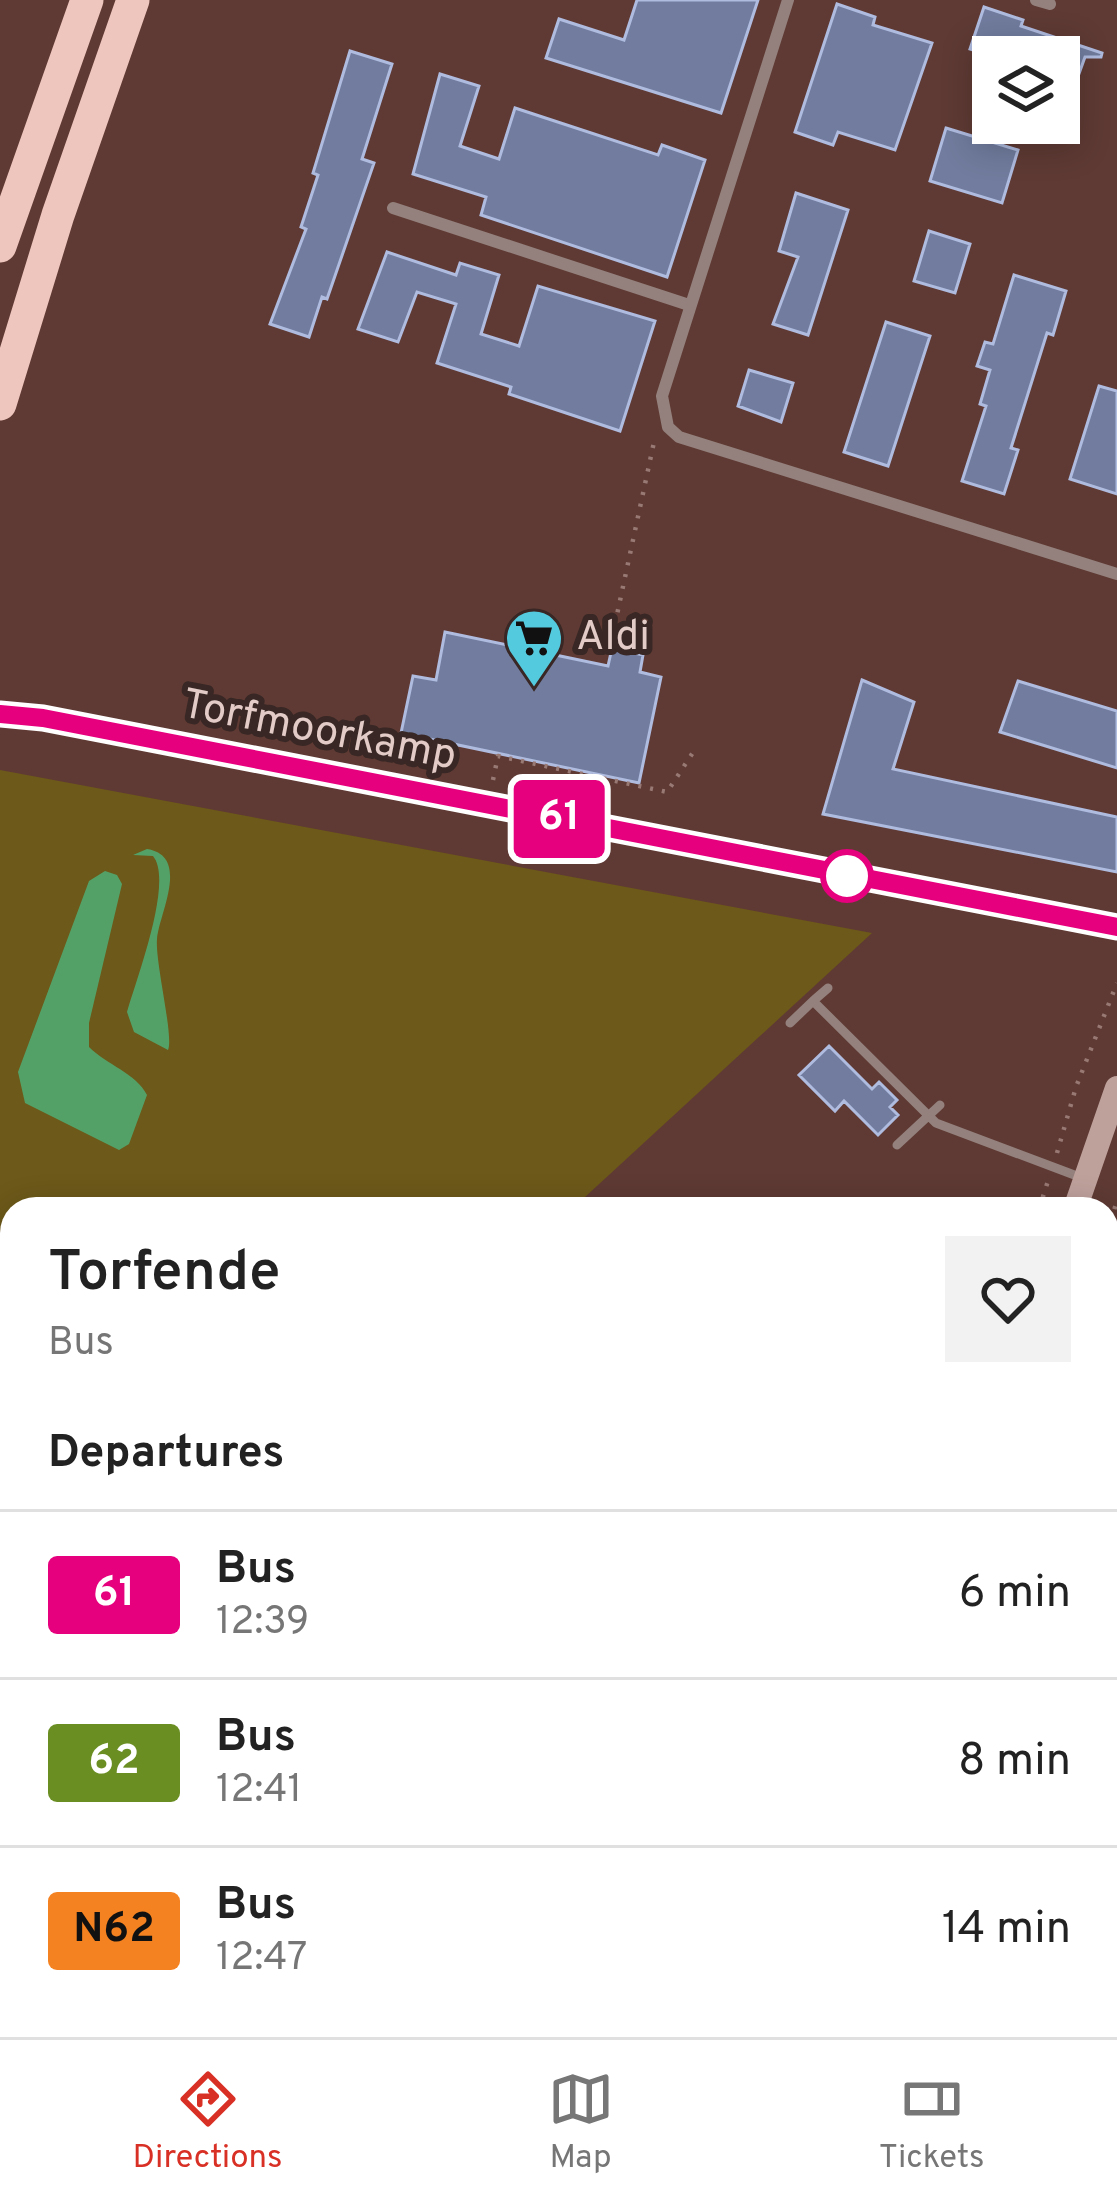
<!DOCTYPE html>
<style>
body{margin:0;font-family:Overpass,sans-serif;background:#f2f2f2;color:#222;height:100vh;display:flex;flex-direction:column;font-size:45px;white-space:nowrap}
*{box-sizing:border-box;margin:0}
p{font-size:39px;color:#767676}
.icon{flex:none;width:66px;height:66px;fill:none;stroke:currentColor;stroke-width:2;stroke-linecap:round;stroke-linejoin:round}
.map{position:relative;flex:1;overflow:hidden}
.sheet{position:absolute;left:0px;top:1197px;width:1119px;height:840px;display:flex;flex-direction:column;background:#fff;border-radius:36px 36px 0 0;box-shadow:0 6px 30px #0003}
.sheet>*{flex:none}
.badge{padding:0 24px;border-radius:9px;font-size:42px;line-height:78px}
.controls{position:absolute;left:972px;top:36px;display:grid;gap:24px}
.controls a{display:grid;place-items:center;width:108px;height:108px;border-radius:0px;background:#fff;box-shadow:0 6px 30px #0003;font-size:60px}
.map>.badge{position:absolute;translate:-50% -50%;box-shadow:0 0 0 6px #fff}
h2{padding:0 48px;font-size:45px;line-height:108px}
.round{display:grid;place-items:center;flex:none;width:126px;height:126px;border-radius:0px;background:#f2f2f2}
.summary{display:flex;align-items:center;justify-content:space-between;height:204px;padding:0 48px}
h1{font-size:57px;font-weight:600;line-height:90px}
ul{padding:0;list-style:none}
li{display:flex;align-items:center;gap:36px;height:168px;padding:0 48px;border-top:3px solid #e0e0e0}
li div{flex:1}
li b{display:block;font-size:45px}
li em{font-style:normal}
li .badge{min-width:132px;font-weight:700;text-align:center}
.menu{display:flex;justify-content:space-around;align-items:center;height:168px;border-top:3px solid #e0e0e0;background:#fff;font-size:33px;color:#767676}
.menu a{display:grid;justify-items:center;gap:6px}
.menu .current{color:#d93025}
.map>svg:first-child{display:block}
.green{fill:#6d5919}
.water{fill:#54a168}
.building{fill:#717c9e;stroke:#afbbdf;stroke-width:3}
.lines{fill:none;stroke-linecap:round;stroke-linejoin:round}
.path{stroke:#987974;stroke-width:4.5;stroke-dasharray:3 9;stroke-linecap:butt}
.service{stroke:#94817d;stroke-width:9}
.minor{stroke:#94817d;stroke-width:12}
.tertiary{stroke:#94817d;stroke-width:21}
.secondary{stroke:#bfa19c;stroke-width:24}
.trunk{stroke:#efc6be;stroke-width:33}
.line-casing{stroke:#fff;stroke-width:27}
.line{stroke:#e6007e;stroke-width:18}
.stop-dot{fill:#fff;stroke:#e6007e;stroke-width:6}
.labels{text-anchor:middle;dominant-baseline:central;stroke-width:12;stroke-linejoin:round;paint-order:stroke}
.poi-label{font-size:42px;fill:#e3ccc8;stroke:#382724;text-anchor:start}
.street-label{font-size:42px;fill:#e3ccc8;stroke:#382724}
</style>
<div class="map">
<svg width="1117" height="2037" viewBox="0 0 1117 2037">
<rect width="100%" height="100%" fill="#5f3a34"/>
<path class="green" d="M0 770 872 933 572 1209H12V1773L0 1766Z
M0 1868 12 1873V2025H303L325 2037H0Z"/>
<path class="water" d="M147 849C191 856 159 914 157 939 155 962 174 1037 168 1050L134 1032 127 1012C136 980 174 881 153 856L133 855Z
M105 871 117 875 122 884 89 1023V1047C107 1065 136 1073 147 1095L129 1144 119 1150 25 1103 18 1072 89 881Z"/>
<path class="building" d="M637 0H758L721 113 546 58 559 19 624 40Z
M837 4 875 17 873 25 932 43 895 150 838 132 833 145 795 132Z
M984 7 1023 20 1021 26 1102 53 1101 57H1085L1062 121H1059V57H995L970 49Z
M350 51 392 64 362 159 374 163 327 299 322 297 309 337 270 324 306 229 301 227 318 175 313 173Z
M440 74 479 86 460 146 499 159 515 108 658 155 662 145 705 160 667 277 481 215 486 197 413 174Z
M946 128 1018 150 1002 203 930 181Z
M796 193 848 210 808 335 773 324 798 257 779 251Z
M929 231 970 244 955 293 914 281Z
M387 252 456 275 460 263 499 275 481 334 519 346 538 286 655 321 620 431 509 394 511 387 437 363 456 304 417 292 398 342 358 329Z
M1014 275 1066 291 1053 335 1047 333 1011 448 1018 450 1004 494 962 481 986 406 980 404 990 370 977 366 985 342 993 344Z
M886 322 930 336 888 466 844 452Z
M749 370 793 383 781 422 738 406Z
M1099 386 1117 391V494L1070 479Z
M445 632 608 666 612 648 643 655 640 672 661 677 639 783 401 733 413 676 436 680Z
M862 680 914 702 893 769 1117 817V872L823 814Z
M1018 681 1117 711V768L1000 732Z
M829 1046 872 1089 879 1082 897 1100 890 1107 898 1115 878 1135 844 1101 835 1111 799 1075Z"/>
<g class="lines">
<path class="path" d="M615 624 654 442
M493 780 498 756 667 792 694 751
M1057 1153 1076 1087 1117 983
M1039 1209 1048 1181
M1107 1232 1117 1201
M1107 1357 1117 1358
M1110 1604V1588
M1107 1842 1117 1840
M969 2025 971 2037
M1044 2025 1046 2037
M90 2037 94 2025"/>
<path class="service" d="M828 988 813 1001 936 1123 1085 1179
M790 1023 813 1001
M897 1145 940 1105"/>
<path class="minor" d="M788 0 662 396 668 427 679 437 1117 574
M1036 0 1050 4
M393 208 689 305
M0 1802 12 1809
M349 2025 363 2037
M660 2037 670 2025"/>
<path class="tertiary" d="M0 714 43 718 1117 927"/>
<path class="secondary" d="M1075 1209 1117 1088
M1014 2025 1016 2037"/>
<path class="trunk" d="M0 246 87 0
M0 404 58 215 133 0"/>
</g>
<g class="lines">
<g class="line-casing">
<path id="line" d="M0 714 43 718 1117 927"/>
</g>
<use href="#line" class="line"/>
</g>
<defs>
<g id="supermarket-pin" transform="scale(3)"><path d="M0 17L-7.5 6A9.5 9.5 0 1 1 7.5 6Z" fill="#54cade" stroke="#382724"/><path d="M-6-5.5h2.5l.6 2H6L4.5 2H-2.5L-4.4-4H-6ZM-1.5 3.2a1.3 1.3 0 1 0 .1 0ZM3 3.2a1.3 1.3 0 1 0 .1 0Z" fill="#111"/></g>
</defs>
<g fill-rule="evenodd">
<use href="#supermarket-pin" x="534" y="638"/>
</g>
<circle class="stop-dot" cx="847" cy="876" r="24"/>
<g class="labels">
<g class="poi-label">
<text x="576" y="638">Aldi</text>
</g>
<g class="street-label">
<text transform="translate(319 732) rotate(11)">Torfmoorkamp</text>
</g>
</g>
</svg>
<div class="controls">
<a><svg class="icon" aria-label="layers" viewBox="0 0 24 24"><path d="M12 4l9 5-9 5-9-5zM3 14l9 5 9-5"/></svg></a>
</div>
<b class="badge" style="left:559px;top:819px;background:#e6007e;color:#fff">61</b>
<section class="sheet">
<div class="summary"><div><h1>Torfende</h1><p>Bus</p></div><a class="round"><svg class="icon" aria-label="heart" viewBox="0 0 24 24"><path d="M12 20l-8-8c-3-5 5-10 8-4 3-6 11-1 8 4z"/></svg></a></div>
<h2>Departures</h2>
<ul>
<li><span class="badge" style="background:#e6007e;color:#fff">61</span><div><b>Bus</b><p>12:39</p></div><em>6 min</em></li>
<li><span class="badge" style="background:#6b8e23;color:#fff">62</span><div><b>Bus</b><p>12:41</p></div><em>8 min</em></li>
<li><span class="badge" style="background:#f58220;color:#111">N62</span><div><b>Bus</b><p>12:47</p></div><em>14 min</em></li>
</ul>
</section>
</div>
<nav class="menu">
<a class="current"><svg class="icon" aria-label="directions" viewBox="0 0 24 24"><path d="M12 3l9 9-9 9-9-9zM9 14v-3h6M13 9l2 2-2 2"/></svg>Directions</a>
<a><svg class="icon" aria-label="map" viewBox="0 0 24 24"><path d="M3 6l6-2 6 2 6-2v14l-6 2-6-2-6 2zM9 4v14M15 6v14"/></svg>Map</a>
<a><svg class="icon" aria-label="tickets" viewBox="0 0 24 24"><path d="M3 7h18v10H3zM15 7v10"/></svg>Tickets</a>
</nav>
